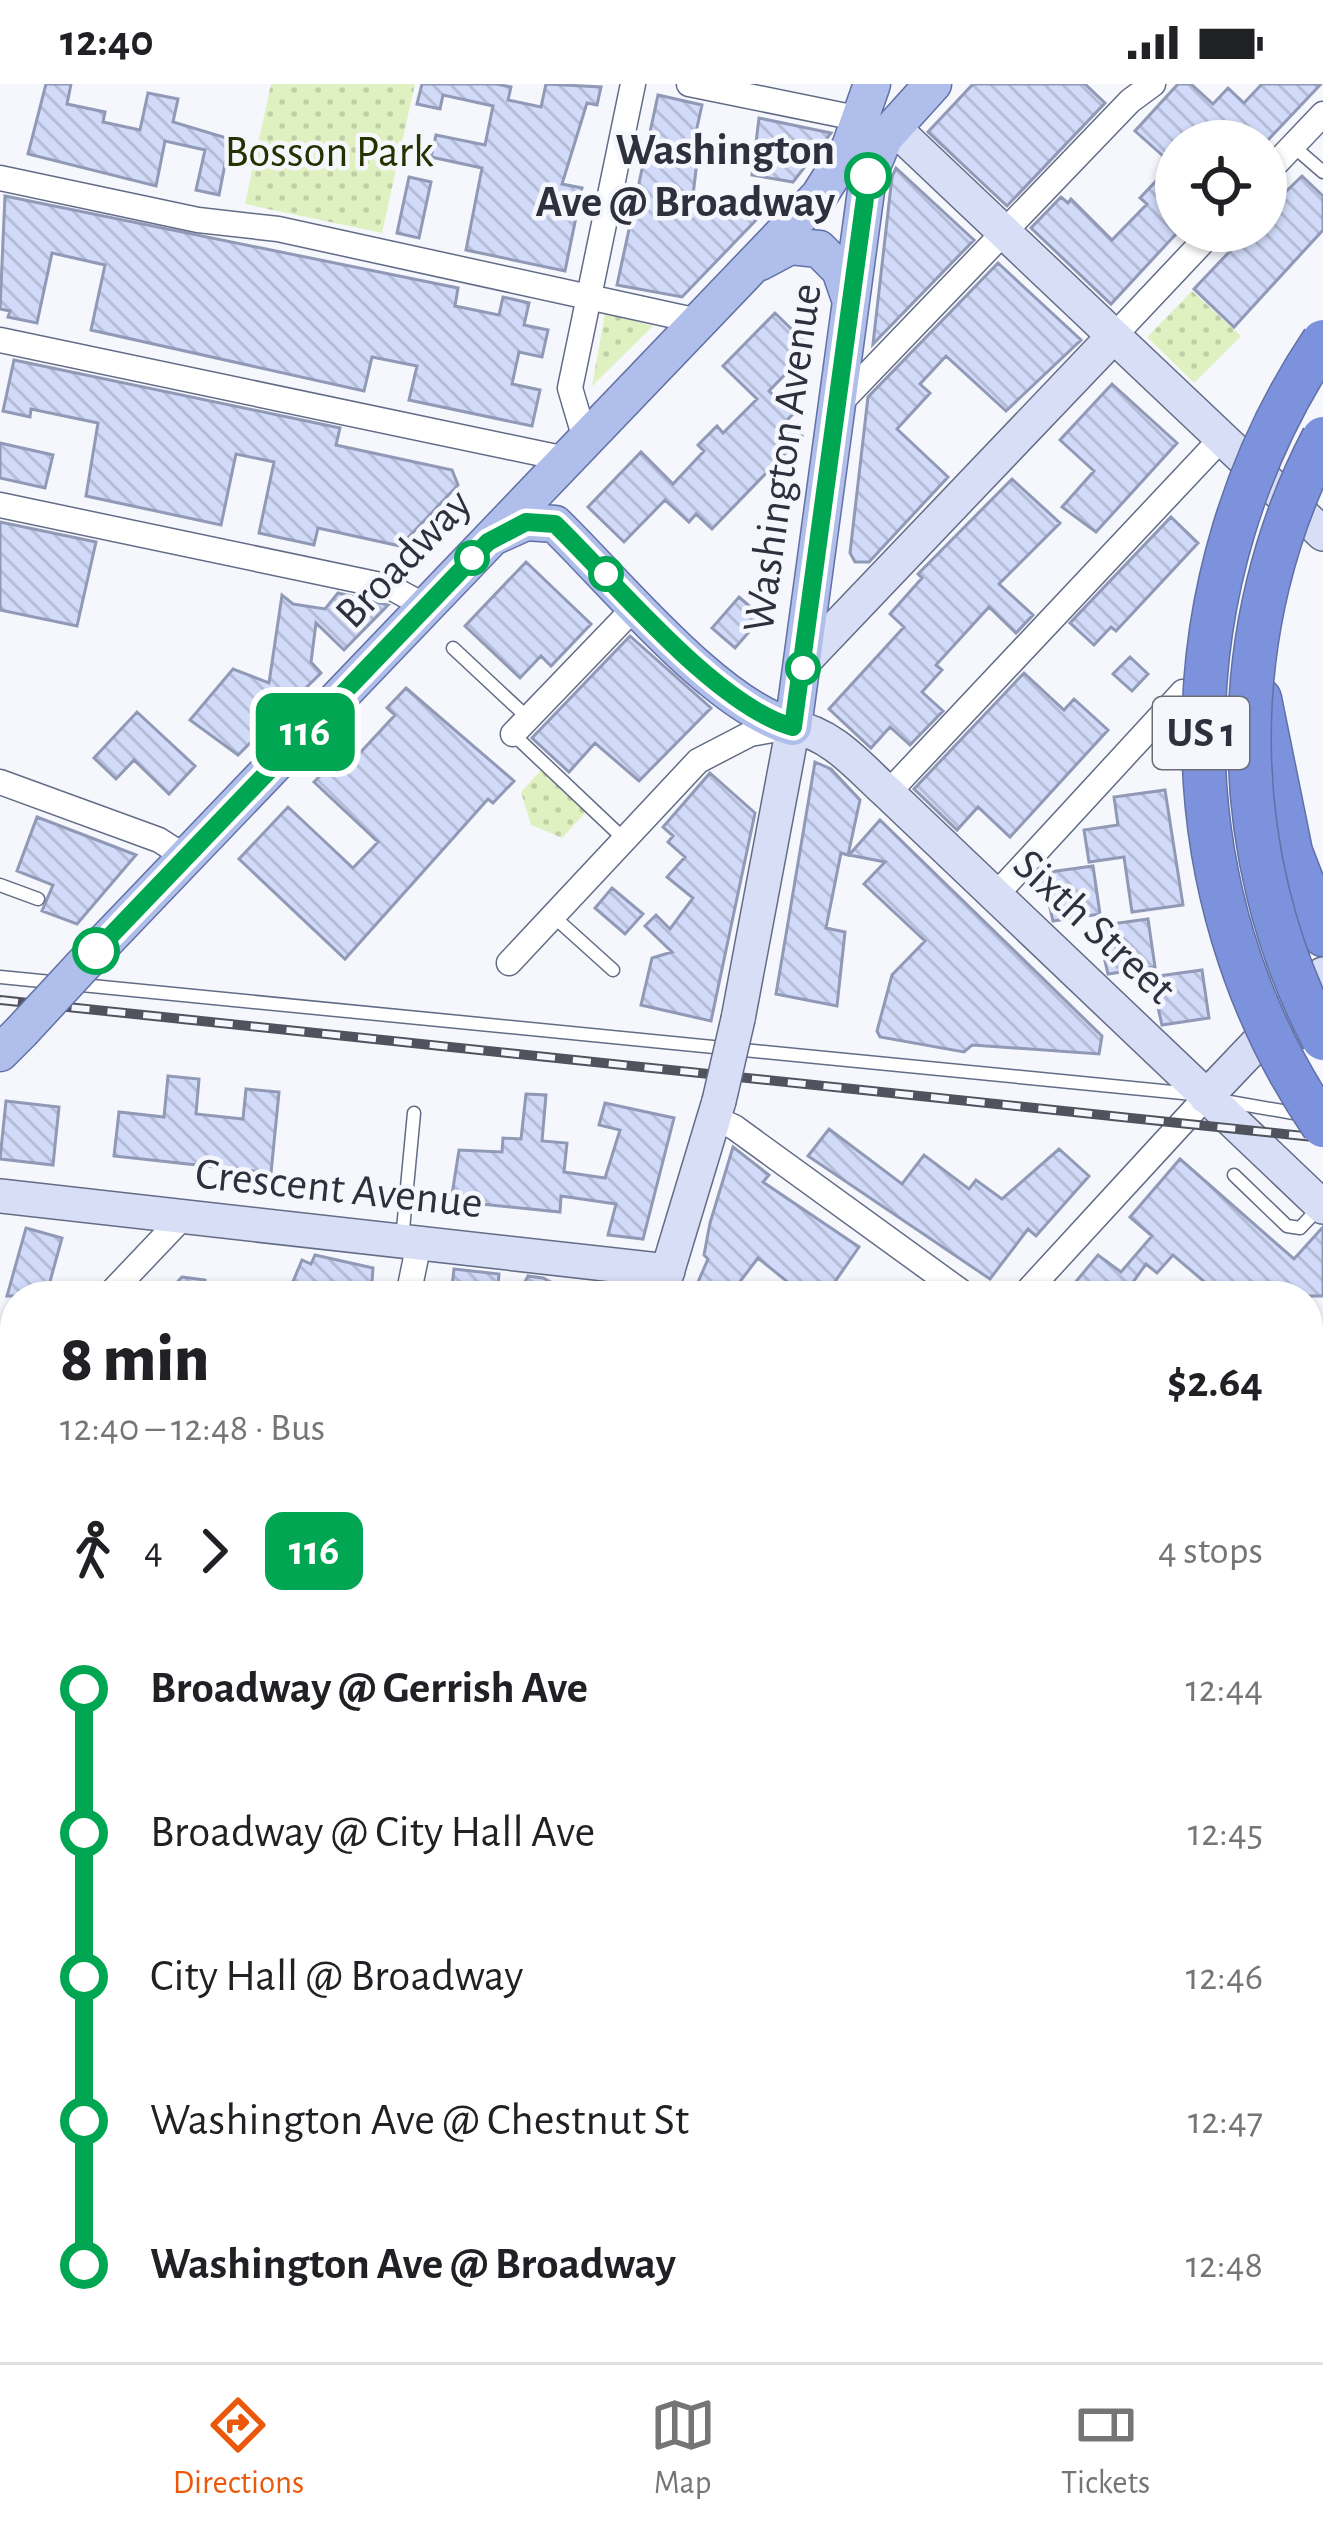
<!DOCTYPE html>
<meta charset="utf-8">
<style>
body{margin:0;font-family:"Alegreya Sans",sans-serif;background:#f2f2f2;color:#202124;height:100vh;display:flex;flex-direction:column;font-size:45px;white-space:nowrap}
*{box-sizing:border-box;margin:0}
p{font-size:39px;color:#757577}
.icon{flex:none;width:66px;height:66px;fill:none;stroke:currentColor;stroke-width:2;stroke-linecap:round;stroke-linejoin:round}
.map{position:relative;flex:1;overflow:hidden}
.sheet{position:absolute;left:0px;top:1197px;width:1323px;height:1083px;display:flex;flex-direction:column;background:#fff;border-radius:48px 48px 0 0;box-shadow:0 3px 9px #0004}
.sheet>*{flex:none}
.badge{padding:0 24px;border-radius:18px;font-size:42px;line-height:78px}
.buttons{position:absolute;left:1155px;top:36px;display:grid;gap:24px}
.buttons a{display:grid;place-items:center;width:132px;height:132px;border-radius:50%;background:#fff;box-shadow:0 3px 9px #0004;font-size:60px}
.map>.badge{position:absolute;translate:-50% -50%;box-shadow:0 0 0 6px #fff}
.legs{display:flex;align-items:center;gap:18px;height:132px;padding:0 60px;font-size:39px}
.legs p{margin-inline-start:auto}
.overview{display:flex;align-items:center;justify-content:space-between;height:204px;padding:0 60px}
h1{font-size:66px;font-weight:800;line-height:90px}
ul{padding:0 60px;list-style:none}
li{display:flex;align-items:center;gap:42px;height:144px;font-size:45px}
li i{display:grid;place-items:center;width:18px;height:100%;margin:0 15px;background:currentColor}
li i::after{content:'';width:30px;height:30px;margin:-15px;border:9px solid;border-radius:50%;background:#fff}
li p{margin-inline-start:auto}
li:first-child i{background:linear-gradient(#0000 50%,currentColor 0)}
li:last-child i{background:linear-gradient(currentColor 50%,#0000 0)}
.status{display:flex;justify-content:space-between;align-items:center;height:84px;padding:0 60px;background:#fff;direction:ltr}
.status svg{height:33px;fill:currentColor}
.dock{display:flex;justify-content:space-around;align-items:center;height:168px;border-top:3px solid #e0e0e0;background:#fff;font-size:33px;color:#757577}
.dock a{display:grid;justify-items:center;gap:6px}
.dock .current{color:#ea580c}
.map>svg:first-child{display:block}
.park{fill:url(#park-dots)}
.building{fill:url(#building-back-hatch);stroke:#9099b5;stroke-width:3}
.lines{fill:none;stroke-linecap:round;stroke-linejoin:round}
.lane-casing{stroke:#636c86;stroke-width:15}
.street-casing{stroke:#636c86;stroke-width:27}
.secondary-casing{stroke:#636c86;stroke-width:36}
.primary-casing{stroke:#6170a5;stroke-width:39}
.highway-casing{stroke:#6170a5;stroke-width:45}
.lane{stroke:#fff;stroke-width:12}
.street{stroke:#fff;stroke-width:24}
.secondary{stroke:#d8def5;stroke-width:33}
.primary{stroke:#b0beeb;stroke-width:36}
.highway{stroke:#7c92dd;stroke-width:42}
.rail-casing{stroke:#50535e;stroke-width:10}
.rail{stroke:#f5f7fd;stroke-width:6;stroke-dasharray:18;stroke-linecap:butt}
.secondary-bridge-casing{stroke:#636c86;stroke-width:36;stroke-linecap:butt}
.primary-bridge-casing{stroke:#6170a5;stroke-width:39;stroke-linecap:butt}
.highway-bridge-casing{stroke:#6170a5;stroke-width:45;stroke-linecap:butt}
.secondary-bridge{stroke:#d8def5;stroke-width:33}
.primary-bridge{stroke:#b0beeb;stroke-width:36}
.highway-bridge{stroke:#7c92dd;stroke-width:42}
.line-1-casing{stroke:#fff;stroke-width:27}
.line-1{stroke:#00a651;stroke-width:18}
.stop-1-dot{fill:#fff;stroke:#00a651;stroke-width:6}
.labels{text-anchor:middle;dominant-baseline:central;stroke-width:9;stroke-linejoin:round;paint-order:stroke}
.shield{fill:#f5f7fd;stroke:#6a6c77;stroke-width:3}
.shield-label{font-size:42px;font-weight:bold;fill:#2e313d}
.stop-label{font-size:45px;font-weight:bold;fill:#2e313d;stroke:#f5f7fd;text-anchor:end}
.park-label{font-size:45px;fill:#243100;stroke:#f5f7fd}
.street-label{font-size:45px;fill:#2e313d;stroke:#f5f7fd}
</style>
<div class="status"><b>12:40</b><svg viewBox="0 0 49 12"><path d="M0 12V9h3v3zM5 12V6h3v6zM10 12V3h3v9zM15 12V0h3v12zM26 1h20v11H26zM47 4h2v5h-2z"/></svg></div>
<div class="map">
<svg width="1323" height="2278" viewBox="0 0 1323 2278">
<defs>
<pattern id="park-dots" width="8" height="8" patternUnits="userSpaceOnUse" patternTransform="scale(3)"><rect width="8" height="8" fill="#dff1c0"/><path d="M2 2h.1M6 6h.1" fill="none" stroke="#c0cfa6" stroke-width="1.8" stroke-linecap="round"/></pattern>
<pattern id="building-back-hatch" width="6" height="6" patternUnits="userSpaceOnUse" patternTransform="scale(3)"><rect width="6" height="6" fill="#d1dbf9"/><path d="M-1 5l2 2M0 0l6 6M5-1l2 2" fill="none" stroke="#b4bcd6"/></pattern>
</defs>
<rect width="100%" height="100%" fill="#f5f7fd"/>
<path class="park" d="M271 0H415L382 149 245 120Z
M1192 207 1241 252 1194 299 1147 253Z
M605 229 653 242 592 302Z
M541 686 586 728 562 754 531 741 521 708Z"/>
<path class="building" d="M46 0H71L67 20 105 28 103 38 140 46 148 9 178 15 173 38 230 55 219 111 196 106 205 66 165 57 156 102 28 70Z
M422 0H496L511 3 508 16 541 23 546 0 601 3 597 21 587 19 562 100 582 104 565 187 466 166 482 84 431 73 436 51 485 61 493 22 443 11 440 25 417 20Z
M973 0H1085L1105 19 1007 122 928 48Z
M1178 0H1191L1213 20 1228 4 1244 19 1262 0H1321L1267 57H1176V150L1111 220 1031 144 1061 113 1068 119 1071 115 1112 156 1147 120 1140 114 1172 80 1135 47Z
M658 11 702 21 690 75 697 77 692 120 759 133 682 213 617 201Z
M759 34 831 49 793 98 752 91Z
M896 84 974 156 873 260 892 93Z
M1302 92 1323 112V146L1234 243 1194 205 1249 147H1266V127Z
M409 93 431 98 419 154 397 149Z
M5 112 458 204 455 222 499 231 503 213 529 219 524 241 548 246 542 273 519 268 512 300 540 306 532 342 409 316 417 282 372 273 364 307 91 246 105 181 52 169 37 239 8 233 10 227 0 225Z
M998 179 1081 256 1006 327 946 272 920 300 930 309 897 345 948 393 869 478H855L850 469 868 313Z
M775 229 811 264 769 307 793 330 786 337 802 352 712 445 696 430 689 438 665 416 624 458 588 423 641 368 673 400 704 367 698 361 717 342 723 349 757 315 723 282Z
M14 276 340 344 336 361 452 386 458 401 400 462 318 444 314 461 259 449 274 378 236 370 221 441 86 412 98 339 31 325 30 333 3 327Z
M1112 300 1177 359 1096 448 1062 423 1094 387 1060 356Z
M0 359 53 371 45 404 0 394Z
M1012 395 1060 439 999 500 1033 531 1016 549 989 523 936 581 942 586 922 608 943 627 910 661 890 643 871 664 829 625 904 543 890 530 922 494 918 490Z
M1171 433 1198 459 1116 547 1111 543 1094 561 1070 539Z
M0 438 96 458 77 542 0 526Z
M526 478 591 540 551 582 541 572 520 594 465 542Z
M338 509 388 521 344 566 316 539 311 578 321 589 238 671 190 636 233 585 269 599 282 511 293 520 325 525Z
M739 513 762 533 735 564 712 544Z
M630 552 711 624 639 697 595 659 569 688 532 654Z
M1130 573 1148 590 1132 607 1113 590Z
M1024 589 1064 626 1074 615 1108 646 1010 753 978 723 957 746 914 705Z
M406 604 514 697 493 719 488 715 345 875 239 775 288 723 353 784 378 758 314 698 336 676 345 685 395 631 387 624Z
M137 628 195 682 169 710 134 676 116 695 94 674Z
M815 678 831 685 860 716 848 771 841 769 826 844 845 848 837 922 776 910Z
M710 689 755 729 711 937 641 921 652 874 672 868 645 842 656 831 670 845 693 814 667 793 685 773 668 758 673 752 663 743Z
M1165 706 1183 821 1132 828 1124 773 1089 778 1084 746 1118 741 1114 713Z
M37 733 136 771 77 840 42 827 53 801 17 787Z
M880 736 1102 952 1099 970 972 961 964 968 880 953 877 947 892 891 925 857 864 800 885 778 849 771Z
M1093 782 1100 830 1053 837 1042 789Z
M612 804 643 830 625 850 595 824Z
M1148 835 1155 883 1108 890 1097 842Z
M1202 886 1209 934 1162 941 1151 893Z
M168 992 199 995 196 1030 243 1035 246 1005 279 1008 271 1089 114 1072 119 1028 164 1033Z
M526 1010 546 1011 542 1057 567 1059 564 1088 605 1094 620 1046 599 1041 605 1019 674 1034 643 1155 608 1151 616 1120 561 1112 560 1128 451 1117 459 1066 502 1068 503 1054 521 1055Z
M6 1017 59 1023 53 1081 0 1075Z
M829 1045 902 1100 924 1071 969 1105 976 1096 1002 1115 1059 1065 1089 1092 1036 1152 1028 1145 990 1195 808 1072Z
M733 1063 769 1091 763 1098 859 1163 825 1212H805L758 1174 729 1212H692L708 1175 704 1171 710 1139Z
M1180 1075 1294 1175 1323 1143V1212H1221L1173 1171 1157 1189 1146 1180 1123 1212 1102 1204 1106 1212H1064L1098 1171 1121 1188 1152 1152 1130 1133Z
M26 1144 62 1154 46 1212H7Z
M315 1171 373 1184 371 1212H287L302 1176 311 1180Z
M454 1185 499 1190 497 1212H451Z
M528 1192 543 1194 577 1212H518Z
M182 1193 205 1196 203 1212H164Z"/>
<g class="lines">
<g class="lane-casing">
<path id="lane" d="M1293 62 1323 88
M453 564 528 634
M514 651 624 755
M0 801 38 815
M553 832 613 886
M0 893 1193 1010
M1224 1017 1305 1031
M1234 1091 1287 1142 1300 1144 1318 1125
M402 1156 414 1029"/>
</g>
<g class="street-casing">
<path id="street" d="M689 0 861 35
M1266 90 1323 30
M0 94 198 136 278 145 698 237
M1113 253 1213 147
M0 256 566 375
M839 320 1130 17 1153 0
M585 355 570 304 633 0
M0 421 390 503 425 522
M513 650 638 520
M0 698 159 756 184 772
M888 709 1221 355
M995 812 1183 608
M509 879 698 677 750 650 790 643
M714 1034 734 1043 967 1212
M108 1212 183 1133
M408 1212 419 1159
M1023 1212 1206 1013
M0 1327 15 1311
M0 1399 15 1413
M1308 1464 1323 1475
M1308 1742 1323 1754
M1308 1798 1323 1782
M1308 1969 1323 1982
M0 2015 15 1999
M1308 2252 1323 2265
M968 2265 984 2278
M76 2278 89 2265
M272 2278 275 2265
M853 2278 866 2265"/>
</g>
<g class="secondary-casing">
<path id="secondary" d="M893 43 1323 450
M804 577 1113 253
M738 935 793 643C833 650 859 683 888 709L1323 1123
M1206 1013 1323 890
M0 1112 668 1187
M660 1212 719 1017
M0 1715 15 1730
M590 2265 606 2278"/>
</g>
<g class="primary-casing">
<path id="primary" d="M760 178 790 162 819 165 840 186 850 215
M495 452 526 438 555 440C615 498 716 623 793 643L868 92 884 54 933 0
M96 867 819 112 850 63 872 0
M0 969 21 948"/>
</g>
<g class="highway-casing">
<path id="highway" d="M1260 615 1291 768 1323 851"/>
</g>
<use href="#lane" class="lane"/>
<use href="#street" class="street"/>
<use href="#secondary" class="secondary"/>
<use href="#primary" class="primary"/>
<use href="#highway" class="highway"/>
<g class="rail-casing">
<path id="rail" d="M0 916 1323 1054"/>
</g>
<use href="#rail" class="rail"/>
<g class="secondary-bridge-casing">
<path id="secondary-bridge" d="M719 1017 738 935"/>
</g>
<g class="primary-bridge-casing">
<path id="primary-bridge" d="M21 948 96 867"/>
</g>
<g class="highway-bridge-casing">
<path id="highway-bridge" d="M1323 257C1165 492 1162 807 1323 1042
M1323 354C1225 541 1225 768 1323 955"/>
</g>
<use href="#secondary-bridge" class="secondary-bridge"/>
<use href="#primary-bridge" class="primary-bridge"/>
<use href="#highway-bridge" class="highway-bridge"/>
</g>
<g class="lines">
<g class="line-1-casing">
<path id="line-1" d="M96 867 488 458 526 438 555 440C614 497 717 623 793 643L868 92"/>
</g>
<use href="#line-1" class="line-1"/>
</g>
<g class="stop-1-dot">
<circle cx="868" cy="92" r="21"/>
<circle cx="472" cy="474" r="15"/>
<circle cx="606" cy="490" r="15"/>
<circle cx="803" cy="584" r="15"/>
<circle cx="96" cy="867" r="21"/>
</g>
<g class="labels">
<rect class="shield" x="1153" y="613" width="96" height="72" rx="9"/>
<g class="shield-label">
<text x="1201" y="649">US 1</text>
</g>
<g class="stop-label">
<text x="835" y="66">Washington<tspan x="835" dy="52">Ave @ Broadway</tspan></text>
</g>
<g class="park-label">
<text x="329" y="68">Bosson Park</text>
</g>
<g class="street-label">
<text transform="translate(783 374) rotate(-82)">Washington Avenue</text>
<text transform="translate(404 475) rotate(-46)">Broadway</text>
<text transform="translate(1094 843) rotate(43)">Sixth Street</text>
<text transform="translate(339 1105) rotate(6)">Crescent Avenue</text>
</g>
</g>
</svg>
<div class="buttons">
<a><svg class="icon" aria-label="locate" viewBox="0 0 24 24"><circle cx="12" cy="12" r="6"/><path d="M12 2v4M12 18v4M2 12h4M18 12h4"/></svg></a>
</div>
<b class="badge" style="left:305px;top:648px;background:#00a651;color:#fff">116</b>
<section class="sheet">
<div class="overview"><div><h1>8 min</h1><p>12:40 – 12:48 · Bus</p></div><b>$2.64</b></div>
<div class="legs"><svg class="icon" aria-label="walk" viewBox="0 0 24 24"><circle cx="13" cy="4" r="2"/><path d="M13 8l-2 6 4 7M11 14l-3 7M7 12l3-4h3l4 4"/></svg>4<svg class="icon" aria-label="forward" viewBox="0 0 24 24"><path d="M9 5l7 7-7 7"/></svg><b class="badge" style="background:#00a651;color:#fff">116</b><p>4 stops</p></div>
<ul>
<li><i style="color:#00a651"></i><b>Broadway @ Gerrish Ave</b><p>12:44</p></li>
<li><i style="color:#00a651"></i><span>Broadway @ City Hall Ave</span><p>12:45</p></li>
<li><i style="color:#00a651"></i><span>City Hall @ Broadway</span><p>12:46</p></li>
<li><i style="color:#00a651"></i><span>Washington Ave @ Chestnut St</span><p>12:47</p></li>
<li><i style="color:#00a651"></i><b>Washington Ave @ Broadway</b><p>12:48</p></li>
</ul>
</section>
</div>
<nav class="dock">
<a class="current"><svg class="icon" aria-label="directions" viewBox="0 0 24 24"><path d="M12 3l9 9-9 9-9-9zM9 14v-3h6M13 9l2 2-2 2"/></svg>Directions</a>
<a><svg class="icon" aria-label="map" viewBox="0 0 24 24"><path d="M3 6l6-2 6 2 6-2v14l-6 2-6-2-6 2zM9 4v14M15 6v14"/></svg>Map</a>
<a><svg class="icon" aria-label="tickets" viewBox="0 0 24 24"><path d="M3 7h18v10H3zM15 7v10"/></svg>Tickets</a>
</nav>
